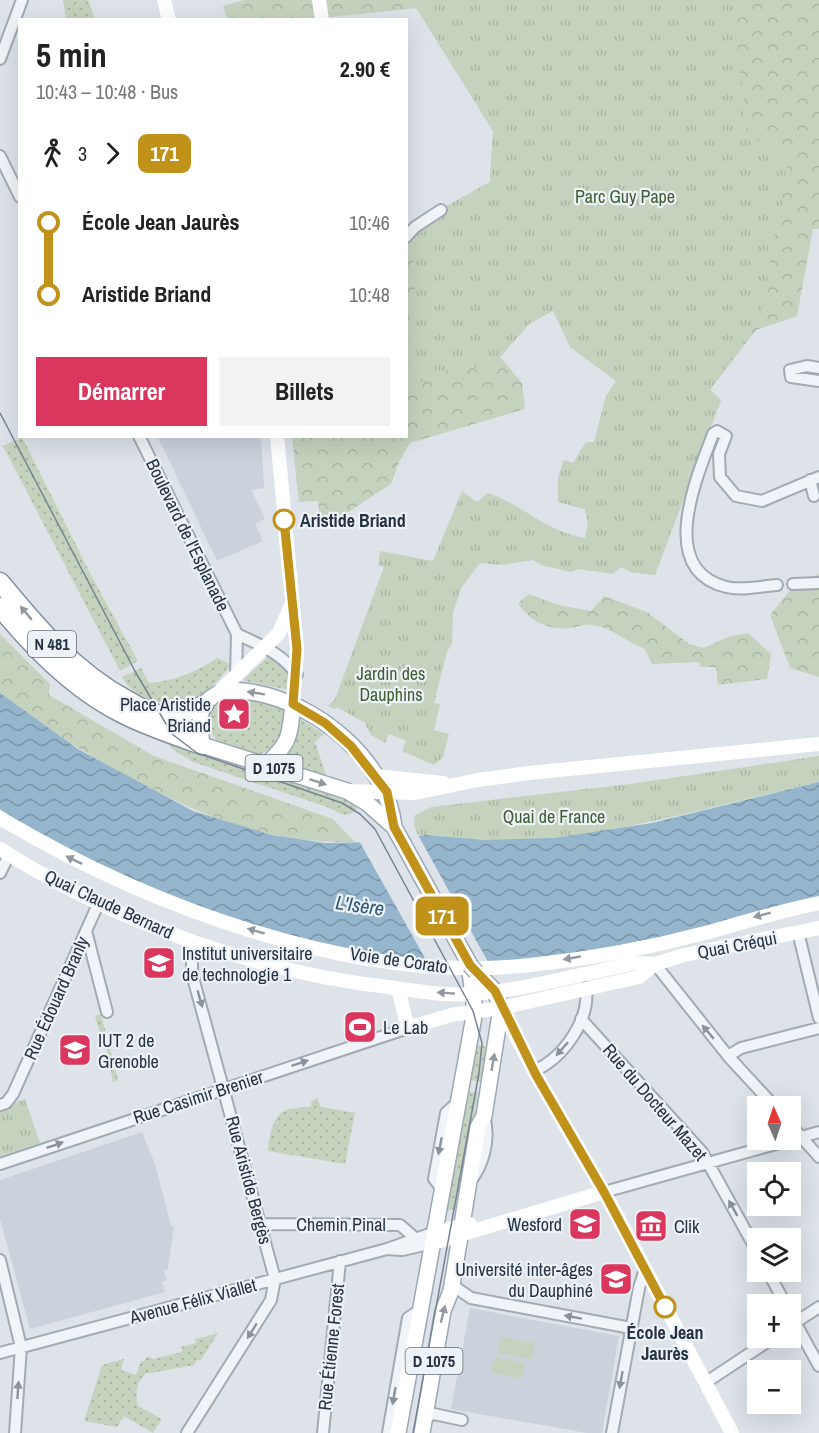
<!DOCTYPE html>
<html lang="fr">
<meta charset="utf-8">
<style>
body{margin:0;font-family:"Archivo Narrow",sans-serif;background:#f2f2f2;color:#222;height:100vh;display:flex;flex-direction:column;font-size:22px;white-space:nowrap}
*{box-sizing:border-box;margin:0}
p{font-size:20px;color:#767676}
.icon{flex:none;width:33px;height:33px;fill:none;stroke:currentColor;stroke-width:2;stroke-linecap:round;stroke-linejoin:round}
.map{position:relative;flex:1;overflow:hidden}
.details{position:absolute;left:18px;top:18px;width:390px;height:420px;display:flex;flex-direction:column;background:#fff;border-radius:0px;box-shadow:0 6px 24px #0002}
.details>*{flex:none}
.badge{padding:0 12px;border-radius:9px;font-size:21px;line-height:39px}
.needle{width:39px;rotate:357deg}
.buttons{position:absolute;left:747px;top:1096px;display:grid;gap:12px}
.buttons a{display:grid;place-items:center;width:54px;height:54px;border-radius:0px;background:#fff;box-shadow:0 6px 24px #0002;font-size:30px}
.map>.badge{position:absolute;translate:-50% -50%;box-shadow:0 0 0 3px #fff}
.legs{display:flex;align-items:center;gap:9px;height:66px;padding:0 18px;font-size:20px}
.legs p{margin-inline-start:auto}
.headline{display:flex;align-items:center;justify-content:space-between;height:102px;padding:0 18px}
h1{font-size:33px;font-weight:800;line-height:45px}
.primary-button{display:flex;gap:12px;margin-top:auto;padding:12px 18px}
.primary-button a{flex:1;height:69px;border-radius:0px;background:#da365e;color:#fff;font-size:24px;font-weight:800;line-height:69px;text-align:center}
.primary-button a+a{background:#f2f2f2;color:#222}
ul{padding:0 18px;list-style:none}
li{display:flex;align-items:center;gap:21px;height:72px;font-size:22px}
li i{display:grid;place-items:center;width:9px;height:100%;margin:0 8px;background:currentColor}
li i::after{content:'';width:15px;height:15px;margin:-8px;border:4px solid;border-radius:50%;background:#fff}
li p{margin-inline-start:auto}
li:first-child i{background:linear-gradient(#0000 50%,currentColor 0)}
li:last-child i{background:linear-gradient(currentColor 50%,#0000 0)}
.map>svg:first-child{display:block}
.built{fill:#cbd2db}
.grass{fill:url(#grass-dots)}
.forest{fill:url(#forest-crowns)}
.park{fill:url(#park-tufts)}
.garden{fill:#c5d3be}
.water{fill:url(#water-waves)}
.pier{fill:#dde3e9}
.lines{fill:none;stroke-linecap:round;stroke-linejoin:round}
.street-casing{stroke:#a2aab3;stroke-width:14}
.primary-casing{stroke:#9ca8b5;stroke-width:18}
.highway-casing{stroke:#8392a1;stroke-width:21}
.street{stroke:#f0f3f7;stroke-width:10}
.secondary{stroke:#fff;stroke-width:14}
.primary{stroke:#fff;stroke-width:15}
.highway{stroke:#fff;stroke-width:18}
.tram{stroke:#758494;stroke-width:1.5}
.primary-bridge-casing{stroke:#9ca8b5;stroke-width:18;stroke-linecap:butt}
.primary-bridge{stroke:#fff;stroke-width:15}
.oneway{fill:#9298a0}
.oneway2{fill:#8a929c}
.line-1-casing{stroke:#fff;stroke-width:14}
.line-1{stroke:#c0921a;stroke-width:9}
.stop-1-dot{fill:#fff;stroke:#c0921a;stroke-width:3}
.labels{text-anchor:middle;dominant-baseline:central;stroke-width:4.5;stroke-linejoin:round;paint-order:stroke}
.shield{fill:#edf2f6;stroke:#616c77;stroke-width:1.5}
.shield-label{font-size:16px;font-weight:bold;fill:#253241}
.park-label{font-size:18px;fill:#3e5e31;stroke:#edf2f6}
.stop-label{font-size:18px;font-weight:bold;fill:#253241;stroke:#edf2f6;text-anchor:start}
.street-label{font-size:18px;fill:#253241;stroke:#edf2f6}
.poi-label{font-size:18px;fill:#253241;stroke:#edf2f6;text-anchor:start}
.water-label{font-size:20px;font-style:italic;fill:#2c5578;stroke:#edf2f6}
</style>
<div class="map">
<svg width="819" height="1433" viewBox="0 0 819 1433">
<defs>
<pattern id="grass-dots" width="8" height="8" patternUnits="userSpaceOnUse" patternTransform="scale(1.5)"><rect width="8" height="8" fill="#c5d3be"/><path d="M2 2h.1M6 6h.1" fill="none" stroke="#a9b6a4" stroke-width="1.8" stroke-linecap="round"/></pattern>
<pattern id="forest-crowns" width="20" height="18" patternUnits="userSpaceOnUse" patternTransform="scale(1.5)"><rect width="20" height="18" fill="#c5d3be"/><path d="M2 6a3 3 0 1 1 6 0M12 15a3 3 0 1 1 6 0" fill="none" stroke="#a9b6a4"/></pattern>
<pattern id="park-tufts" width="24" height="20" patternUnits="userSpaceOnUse" patternTransform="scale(1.5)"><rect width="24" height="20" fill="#c5d3be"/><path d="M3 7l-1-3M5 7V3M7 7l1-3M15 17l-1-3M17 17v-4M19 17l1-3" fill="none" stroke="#a9b6a4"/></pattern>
<pattern id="water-waves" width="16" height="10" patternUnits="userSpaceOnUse" patternTransform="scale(1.5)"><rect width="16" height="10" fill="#95b5cc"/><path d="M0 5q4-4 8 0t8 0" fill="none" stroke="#7994a7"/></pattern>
</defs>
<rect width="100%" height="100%" fill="#dde3e9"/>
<path class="built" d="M158 437H261L264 488 251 490 265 519 255 524 263 541 217 561Z
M142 1132 155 1164 171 1226 174 1227 168 1269 164 1271 167 1280 162 1282 165 1292 30 1329 0 1219V1180Z
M470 1308 619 1336 602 1433H587L451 1409Z"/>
<path class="grass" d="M63 0H88L95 19H66Z
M22 437 92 577 138 661 120 671 3 446Z
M270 655C285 666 291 670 289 690L245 681 244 679Z
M217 658 231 664C212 693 184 715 150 700 136 694 130 690 122 677L141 668 149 683C174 681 197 672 217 658Z
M248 700 279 707 285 711 282 739C257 764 249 753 219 743 206 731 202 706 224 701 231 699 240 700 248 700Z
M297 717 324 734 315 742 327 778 279 762 294 744Z
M162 737 355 803 357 809C345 820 340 813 327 807L193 762 175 751Z
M101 1014 118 1080 113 1082 105 1039 102 1040 95 1016Z
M473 1044 489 1047 481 1082 466 1079Z
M466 1091 478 1093 457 1208 444 1212Z
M317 1098 321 1107 355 1113 345 1164 268 1151C269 1138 272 1116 286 1110 292 1108 303 1108 311 1106V1102Z
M215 1332 218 1333 201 1360H197L194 1365 145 1374C136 1385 135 1392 138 1406L162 1419 153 1433 124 1416 117 1427 84 1421 102 1365 124 1359 121 1370 136 1375 141 1361H144L148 1356 153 1359 182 1352 181 1347 196 1343 195 1339 215 1334Z"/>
<path class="forest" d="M244 0H313L316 19H227L223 6Z
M319 0H819V229H813L797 316 756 330 710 390 721 400 655 575 631 572 585 538 588 524 585 509 558 502V479L564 460 573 463 586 442H594L606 396 616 381 570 347 553 311 529 324 500 357 522 383 525 409 410 443 400 460 391 484 321 530 318 501 299 502 292 437 406 436 407 232 421 220 490 182 493 131 416 8 322 18Z
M819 574V677L790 668 770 615 796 583Z
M529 594 558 605 591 611 604 596 647 612 689 644 704 648 728 637 748 633 771 654 767 679 718 685 716 667H700L699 662 652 664 645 649C627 642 612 628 593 625 586 623 577 627 570 628 549 631 528 620 518 603Z
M0 634 50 684 49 695 154 756 333 819 355 842C264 844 196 814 118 771 77 748 37 724 0 693Z"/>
<path class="park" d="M413 0H731L743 91 747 136 789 150 783 190 782 219 777 220 762 313 710 390 721 400 655 575 631 572 621 567 613 574 578 569 571 572 541 565 533 560 502 565 480 563 462 587 453 612 452 643 447 652 434 703 440 704 434 730 449 734 443 757 434 765 402 751 406 741 389 734 385 743 371 735 365 723 337 707 334 709 328 706 335 699 384 567 378 565 380 551 433 561 462 491 477 502 488 493C522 504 548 533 585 538L588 524 585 509 558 502V479L564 460 573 463 586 442H594L606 396 616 381 570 347 553 310 529 324 500 357 475 368C453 360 444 374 425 383L407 377V329L416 282 412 247 407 243V232L421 220 490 182 493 131Z
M819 756V782C731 802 645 827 555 838 510 844 463 838 418 835L414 826 415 815 431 807 630 784Z
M25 1099 40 1143 0 1156V1108Z"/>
<path class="garden" d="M501 1337 535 1343 532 1359 498 1353Z
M494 1357 525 1363 522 1378 491 1373Z"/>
<path class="water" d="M0 693 78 749 193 811 272 835 325 843 379 842 425 835 486 840 554 838 652 823 819 782V899L702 930 522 963 437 965 345 949 243 923 163 895 48 843 0 809Z"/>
<path class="pier" d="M417 833 488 962 430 967 358 839Z"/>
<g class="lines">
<g class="street-casing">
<path id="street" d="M0 59 22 0
M0 156 20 197
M406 237 415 227 441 210
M819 368 807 366 790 370 791 377 819 381
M139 436 237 634 236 675
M810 480 814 496
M793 584 819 583
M777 585C761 586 742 591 726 587 656 569 697 477 713 434L717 431 726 436 719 454 720 477 736 496 762 501 819 477
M237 634C260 645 282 653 297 675
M0 873 9 855
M86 931 107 1012
M798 932 819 1018
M655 964 728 1056 775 1107
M581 1019 702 1152 758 1253
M728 1056 741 1048 819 1028
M534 1071C563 1058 590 1021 586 988
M0 1105 6 1103 13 1094 99 902
M790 1124 819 1157
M0 1164 408 1028
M468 1184C483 1168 491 1139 484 1116
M442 1189 434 1179 446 1113 458 1102
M604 1192 819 1132
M261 1224 400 1225 415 1238
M387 1249 402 1250 433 1243
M0 1260 21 1347 15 1433
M768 1272 786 1305
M452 1285 471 1298 631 1328
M790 1313 819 1366
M790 1326 819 1307
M0 1353 387 1249 435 1232
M705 1383 773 1338
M425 1417 434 1414 462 1420
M187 1433 271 1300 275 1279 192 974V953L196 942
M323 1433 340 1261
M388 1433 408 1318 420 1310
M612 1433 639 1288 645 1269"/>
</g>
<g class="primary-casing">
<path id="primary" d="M266 765C291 741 289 738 293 704
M394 827C387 759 315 702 251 692 234 689 216 689 205 704 197 715 201 733 202 745L347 791 367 803 394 827 470 965
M398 1433 475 1011 470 972
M422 1433 443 1311 451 1291 478 1127 484 1116 501 1008 495 991 476 972"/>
</g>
<g class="highway-casing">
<path id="highway" d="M0 582C38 628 74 671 127 700 138 706 151 715 165 715 179 716 191 710 204 705
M0 607C34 649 75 691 125 715 149 727 176 736 202 745"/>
</g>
<use href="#street" class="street"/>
<path class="secondary" d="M164 0 169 20
M319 0 322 20
M277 436 297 649 293 704
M218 693 279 633 292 603
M376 776 443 783
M347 791 415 793 478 780 529 773 819 744
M0 818C148 906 356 985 530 965 588 959 653 947 709 932 746 921 781 911 819 903
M0 849C113 921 255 972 388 987 416 991 446 996 474 994 528 989 582 974 635 963L655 964 684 955 819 928
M398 989 408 1028 451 1015 501 1008 639 977 655 964
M501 1008 536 1075 613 1208 732 1433
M435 1232 470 1224
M433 1243 604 1192"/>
<use href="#primary" class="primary"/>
<use href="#highway" class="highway"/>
<path class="tram" d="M0 413 136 673 172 734 197 753 342 803 360 814 375 829 473 1011 482 1043 479 1073 413 1433"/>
<g class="primary-bridge-casing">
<path id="primary-bridge" d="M470 965 476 972"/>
</g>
<use href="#primary-bridge" class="primary-bridge"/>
</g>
<defs><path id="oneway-solid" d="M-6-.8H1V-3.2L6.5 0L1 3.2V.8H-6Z" transform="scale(1.5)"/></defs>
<g class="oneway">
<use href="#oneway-solid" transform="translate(26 613) rotate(-130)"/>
<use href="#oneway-solid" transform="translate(256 693) rotate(-171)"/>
<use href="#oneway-solid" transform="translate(318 782) rotate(18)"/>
<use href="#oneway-solid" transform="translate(74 860) rotate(-154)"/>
<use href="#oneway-solid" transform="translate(762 915) rotate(165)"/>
<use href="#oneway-solid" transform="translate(256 931) rotate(-164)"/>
<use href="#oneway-solid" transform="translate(572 958) rotate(170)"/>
<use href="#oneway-solid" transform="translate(446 993) rotate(-176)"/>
<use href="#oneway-solid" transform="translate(493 1062) rotate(-80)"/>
<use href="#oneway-solid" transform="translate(443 1314) rotate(-76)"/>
</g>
<g class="oneway2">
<use href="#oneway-solid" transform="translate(200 999) rotate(74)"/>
<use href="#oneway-solid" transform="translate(708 1032) rotate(-130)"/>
<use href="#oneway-solid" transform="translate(562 1049) rotate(132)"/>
<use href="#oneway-solid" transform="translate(300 1063) rotate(-18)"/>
<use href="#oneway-solid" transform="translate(55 1145) rotate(-19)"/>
<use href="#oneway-solid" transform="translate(440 1146) rotate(101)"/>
<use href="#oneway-solid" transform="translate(733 1208) rotate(-119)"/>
<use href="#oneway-solid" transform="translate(573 1317) rotate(-170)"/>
<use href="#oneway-solid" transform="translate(252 1331) rotate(122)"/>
<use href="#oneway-solid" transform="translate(621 1380) rotate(100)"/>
<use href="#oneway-solid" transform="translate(18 1390) rotate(-86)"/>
<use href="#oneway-solid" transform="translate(394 1396) rotate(100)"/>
</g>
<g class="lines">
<g class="line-1-casing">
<path id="line-1" d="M284 520 297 649 293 704 325 723 351 746 387 792 394 827 470 965 495 991 536 1075 604 1192 665 1307"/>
</g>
<use href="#line-1" class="line-1"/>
</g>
<defs>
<g id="sight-square" transform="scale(1.725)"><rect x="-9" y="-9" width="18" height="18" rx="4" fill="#da365e" stroke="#edf2f6"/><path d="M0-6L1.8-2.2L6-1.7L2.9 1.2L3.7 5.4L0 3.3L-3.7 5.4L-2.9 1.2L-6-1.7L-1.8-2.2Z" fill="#fff"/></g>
<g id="university-square" transform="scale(1.725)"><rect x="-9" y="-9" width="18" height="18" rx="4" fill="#da365e" stroke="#edf2f6"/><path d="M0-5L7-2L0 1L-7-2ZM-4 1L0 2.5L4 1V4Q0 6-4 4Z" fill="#fff"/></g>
<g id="stadium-square" transform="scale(1.725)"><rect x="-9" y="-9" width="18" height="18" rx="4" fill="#da365e" stroke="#edf2f6"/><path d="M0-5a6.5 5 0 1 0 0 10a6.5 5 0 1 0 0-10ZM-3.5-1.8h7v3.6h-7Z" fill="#fff"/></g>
<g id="museum-square" transform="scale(1.725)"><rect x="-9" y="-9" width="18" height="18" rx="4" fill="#da365e" stroke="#edf2f6"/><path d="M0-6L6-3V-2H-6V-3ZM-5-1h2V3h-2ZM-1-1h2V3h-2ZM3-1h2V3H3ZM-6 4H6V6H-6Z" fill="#fff"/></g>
</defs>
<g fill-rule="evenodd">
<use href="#sight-square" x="234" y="714"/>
<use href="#university-square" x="159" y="963"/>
<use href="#stadium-square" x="360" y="1027"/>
<use href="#university-square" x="75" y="1050"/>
<use href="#university-square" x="585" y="1224"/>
<use href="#museum-square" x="651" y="1226"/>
<use href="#university-square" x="616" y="1279"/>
</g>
<g class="stop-1-dot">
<circle cx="284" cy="520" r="10"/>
<circle cx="665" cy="1307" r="10"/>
</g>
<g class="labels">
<g class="shield">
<rect x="28" y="631" width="48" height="26" rx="4.5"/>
<rect x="245.5" y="755" width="57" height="26" rx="4.5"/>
<rect x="405.5" y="1348" width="57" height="26" rx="4.5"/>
</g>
<g class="shield-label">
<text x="52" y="644">N 481</text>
<text x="274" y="768">D 1075</text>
<text x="434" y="1361">D 1075</text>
</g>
<g class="park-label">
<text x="625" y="196">Parc Guy Pape</text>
<text x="391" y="673">Jardin des<tspan x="391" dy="21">Dauphins</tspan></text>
<text x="554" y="816">Quai de France</text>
</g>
<g class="stop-label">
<text x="300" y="520">Aristide Briand</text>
<text x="665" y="1332" text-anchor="middle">École Jean<tspan x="665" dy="21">Jaurès</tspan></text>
</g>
<g class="street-label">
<text transform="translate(188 535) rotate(64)">Boulevard de l'Esplanade</text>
<text transform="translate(109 904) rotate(25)">Quai Claude Bernard</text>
<text transform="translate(737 945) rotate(-11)">Quai Créqui</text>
<text transform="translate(399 960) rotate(8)">Voie de Corato</text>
<text transform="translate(56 998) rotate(-66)">Rue Édouard Branly</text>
<text transform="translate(198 1097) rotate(-18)">Rue Casimir Brenier</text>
<text transform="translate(655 1102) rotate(49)">Rue du Docteur Mazet</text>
<text transform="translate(249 1180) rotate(75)">Rue Aristide Bergès</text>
<text x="341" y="1224">Chemin Pinal</text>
<text transform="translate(193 1301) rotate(-15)">Avenue Félix Viallet</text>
<text transform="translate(331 1347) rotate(-84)">Rue Étienne Forest</text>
</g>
<g class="poi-label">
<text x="211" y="704" text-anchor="end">Place Aristide<tspan x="211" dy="21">Briand</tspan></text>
<text x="182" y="953">Institut universitaire<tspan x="182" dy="21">de technologie 1</tspan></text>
<text x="383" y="1027">Le Lab</text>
<text x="98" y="1040">IUT 2 de<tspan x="98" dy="21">Grenoble</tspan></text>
<text x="562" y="1224" text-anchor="end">Wesford</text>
<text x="674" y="1226">Clik</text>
<text x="593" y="1269" text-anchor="end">Université inter-âges<tspan x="593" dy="21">du Dauphiné</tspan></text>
</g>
<g class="water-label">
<text transform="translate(360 905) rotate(8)">L'Isère</text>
</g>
</g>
</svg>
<div class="buttons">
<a><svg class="needle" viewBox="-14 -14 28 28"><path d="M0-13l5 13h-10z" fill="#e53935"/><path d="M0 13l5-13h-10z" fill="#767676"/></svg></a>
<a><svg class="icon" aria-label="locate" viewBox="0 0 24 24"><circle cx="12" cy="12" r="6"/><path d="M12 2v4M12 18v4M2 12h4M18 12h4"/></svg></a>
<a><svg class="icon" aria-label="layers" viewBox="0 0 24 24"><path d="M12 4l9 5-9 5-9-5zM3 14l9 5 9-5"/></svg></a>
<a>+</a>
<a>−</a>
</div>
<b class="badge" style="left:442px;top:916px;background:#c0921a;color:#fff">171</b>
<section class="details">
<div class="headline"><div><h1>5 min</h1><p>10:43 – 10:48 · Bus</p></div><b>2.90 €</b></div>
<div class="legs"><svg class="icon" aria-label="walk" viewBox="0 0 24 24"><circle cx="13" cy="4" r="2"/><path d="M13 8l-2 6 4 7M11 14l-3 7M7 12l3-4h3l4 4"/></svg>3<svg class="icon" aria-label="forward" viewBox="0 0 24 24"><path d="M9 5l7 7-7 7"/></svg><b class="badge" style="background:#c0921a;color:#fff">171</b></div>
<ul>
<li><i style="color:#c0921a"></i><b>École Jean Jaurès</b><p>10:46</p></li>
<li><i style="color:#c0921a"></i><b>Aristide Briand</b><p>10:48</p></li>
</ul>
<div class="primary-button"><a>Démarrer</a><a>Billets</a></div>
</section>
</div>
